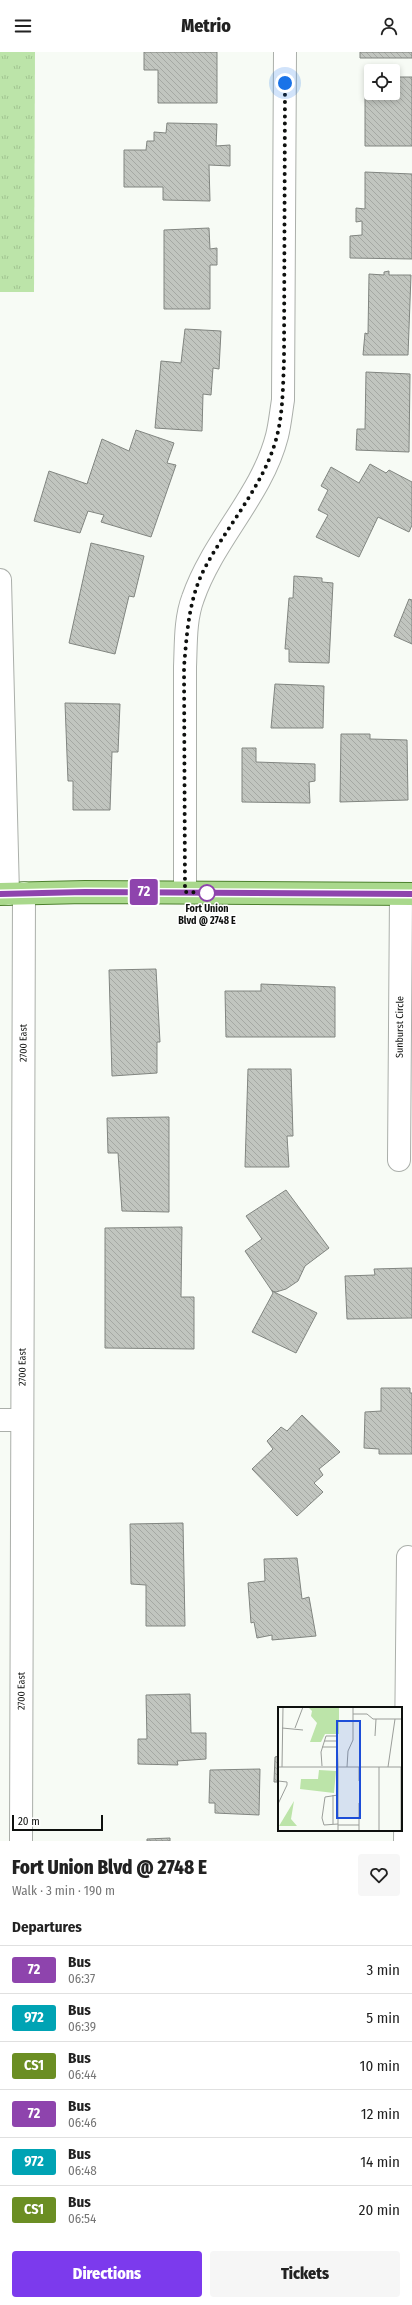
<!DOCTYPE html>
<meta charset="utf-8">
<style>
body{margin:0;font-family:"Fira Sans Condensed",sans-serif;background:#f6f6f6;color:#222;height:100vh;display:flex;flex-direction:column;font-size:15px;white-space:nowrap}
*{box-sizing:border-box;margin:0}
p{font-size:13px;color:#767676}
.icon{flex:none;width:22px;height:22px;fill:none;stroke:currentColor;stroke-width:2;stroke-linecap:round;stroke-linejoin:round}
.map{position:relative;height:1789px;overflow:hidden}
.panel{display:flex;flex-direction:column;background:#fff;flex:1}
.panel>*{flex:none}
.badge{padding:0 8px;border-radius:3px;font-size:14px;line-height:26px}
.buttons{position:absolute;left:364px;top:12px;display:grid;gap:8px}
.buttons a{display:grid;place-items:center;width:36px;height:36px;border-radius:4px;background:#fff;box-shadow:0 2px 6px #0003;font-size:20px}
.scale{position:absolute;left:12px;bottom:10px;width:91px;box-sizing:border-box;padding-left:4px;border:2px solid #0e100e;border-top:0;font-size:11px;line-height:14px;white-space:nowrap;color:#0e100e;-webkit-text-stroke:3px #fff;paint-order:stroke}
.you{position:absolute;width:20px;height:20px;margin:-10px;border:3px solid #fff;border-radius:50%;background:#1a73e8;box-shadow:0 0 0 6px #1a73e833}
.map>.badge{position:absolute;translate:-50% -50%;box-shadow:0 0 0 2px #fff}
h2{padding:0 12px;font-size:15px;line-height:36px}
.round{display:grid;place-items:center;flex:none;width:42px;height:42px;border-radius:4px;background:#f6f6f6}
.head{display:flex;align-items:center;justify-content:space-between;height:68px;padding:0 12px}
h1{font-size:19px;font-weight:800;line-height:30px}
.cta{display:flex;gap:8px;margin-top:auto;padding:8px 12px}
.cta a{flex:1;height:46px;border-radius:4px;background:#7c3aed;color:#fff;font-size:16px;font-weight:800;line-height:46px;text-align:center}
.cta a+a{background:#f6f6f6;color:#222}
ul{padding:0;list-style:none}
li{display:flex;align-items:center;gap:12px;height:48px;padding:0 12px;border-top:1px solid #e0e0e0}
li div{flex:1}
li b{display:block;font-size:15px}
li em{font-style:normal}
li .badge{min-width:44px;font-weight:700;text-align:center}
header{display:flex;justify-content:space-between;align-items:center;height:52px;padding:0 12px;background:#fff;font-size:18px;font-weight:800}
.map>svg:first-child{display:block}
.grass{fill:url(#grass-tufts)}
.building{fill:url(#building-back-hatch);stroke:#818580}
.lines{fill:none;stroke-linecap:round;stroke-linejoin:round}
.minor-casing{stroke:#abafaa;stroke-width:24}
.major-casing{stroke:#4d812e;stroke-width:24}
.minor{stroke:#fff;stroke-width:22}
.major{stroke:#a9d88c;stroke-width:22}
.line-casing{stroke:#fff;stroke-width:9}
.line{stroke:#8e44ad;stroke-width:6}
.walk{stroke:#0e100e;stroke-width:4;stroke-dasharray:0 7.2}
.stop-dot{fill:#fff;stroke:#8e44ad;stroke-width:2}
.labels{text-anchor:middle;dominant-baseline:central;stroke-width:3;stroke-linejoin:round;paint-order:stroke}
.stop-label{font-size:10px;font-weight:bold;fill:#0e100e;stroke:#fff}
.street-label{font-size:10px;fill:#0e100e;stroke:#fff}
.inset-road{fill:none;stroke:#9a9d99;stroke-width:1}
.view{fill:#1d4ed8;fill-opacity:0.15;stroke:#1d4ed8;stroke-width:2}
.inset-edge{fill:none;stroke:#0e100e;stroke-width:2}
</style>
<header><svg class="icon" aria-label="menu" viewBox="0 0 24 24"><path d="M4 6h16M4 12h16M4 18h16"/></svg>Metrio<svg class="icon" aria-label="person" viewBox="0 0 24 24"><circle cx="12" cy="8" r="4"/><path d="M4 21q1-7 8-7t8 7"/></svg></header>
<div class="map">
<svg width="412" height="1789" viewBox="0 0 412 1789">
<defs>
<pattern id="grass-tufts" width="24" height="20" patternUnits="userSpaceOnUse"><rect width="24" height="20" fill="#bce4a9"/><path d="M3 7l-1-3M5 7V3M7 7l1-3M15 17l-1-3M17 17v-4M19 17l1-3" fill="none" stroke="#a0c390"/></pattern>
<pattern id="building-back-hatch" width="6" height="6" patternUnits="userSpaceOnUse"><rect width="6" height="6" fill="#c1c5bf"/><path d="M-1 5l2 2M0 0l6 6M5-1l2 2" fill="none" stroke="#a5a8a3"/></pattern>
</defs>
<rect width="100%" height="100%" fill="#f7fbf5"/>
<path class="grass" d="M0 0H35L34 240H0Z"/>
<path class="building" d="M144 0H217V51H158V18H144Z
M360 0H412V6H360Z
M393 25H412V94H365V26H371V41H393Z
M167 71 217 72 216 94 230 93V114L209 113 210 149 163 148V135H124V98H146L147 89H154V80L166 81Z
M365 120 412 122V207L350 206V184L362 183V169L356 170V156L365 157Z
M209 176 210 197 217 196V213H210V257H164V178Z
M389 219V223H411L408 303H363L365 281 368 282 369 222 384 223V220Z
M185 277 221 279 219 317 213 316 211 343 203 342 202 379 155 376 161 309 181 311Z
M366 320 410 322 409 400 356 398 357 377H365Z
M136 378 174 391 167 411 176 413 151 485 101 470 104 463 88 459 80 481 34 469 49 419 87 432 102 387 129 399Z
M370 412 386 421 389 418 412 430V473L409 480 378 465 359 505 316 485 328 463 318 458 328 438 321 434 331 415 359 431Z
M91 491 144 504 134 545 129 544 115 602 69 591Z
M294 524 322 526V530L333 531 329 611 289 610V597H285L289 546H293Z
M409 547 412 548V592L394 584Z
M275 632 324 634 323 676H271Z
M65 651 120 652 118 700H112L110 758H73V729H68Z
M341 682H370V687L407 688 408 748 340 750Z
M242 696H256V710L315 712V729L309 730 310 751 242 750Z
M156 917 160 990H157V1021L112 1024 109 918Z
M261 932 335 935V985H226L225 939H261Z
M248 1017H291L293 1084H287L289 1115H245Z
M169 1065V1160L122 1159 118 1101H108L107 1066Z
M286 1138 329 1196 305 1214 298 1229 286 1237 276 1240 272 1239 245 1199 262 1187 246 1164Z
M182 1175 181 1245H194V1297L105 1296V1176Z
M412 1216V1266L347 1267 345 1224 375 1223 374 1217Z
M272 1239 317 1261 296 1301 252 1280 273 1241Z
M381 1336H410V1341H412V1402H379V1397L364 1396 365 1360 381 1359Z
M302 1363 340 1400 319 1417 323 1423 314 1431 323 1440 297 1464 252 1417 273 1397 267 1389 281 1375 287 1379Z
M183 1471 185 1574H146V1533L131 1532 130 1472Z
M297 1506 302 1547 309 1545 316 1584 272 1588V1583L257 1586 254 1570 251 1571 248 1531 265 1529 264 1507Z
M190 1642 191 1681H206V1707L177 1709 178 1713 138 1712V1687H147L146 1643Z
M279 1704V1730H274L275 1705Z
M260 1717 259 1763 215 1761V1751H209L210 1718Z
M170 1786V1789H147V1787Z"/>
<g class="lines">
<g class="minor-casing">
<g id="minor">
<path d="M0 528 8 842"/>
<path d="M185 840V615C186 592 185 567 193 546 213 488 262 443 277 384 280 372 281 360 283 348L285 0"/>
<path id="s1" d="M399 1108 401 842"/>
<path d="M0 1368H22"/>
<path id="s2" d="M21 1789 24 841"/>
<path d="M405 1789 408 1505"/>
</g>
</g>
<g class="major-casing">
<path id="major" d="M0 842 85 840 412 842"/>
</g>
<use href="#minor" class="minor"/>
<use href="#major" class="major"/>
</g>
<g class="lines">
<g class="line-casing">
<path id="line" d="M0 842 85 840 412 842"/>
</g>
<use href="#line" class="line"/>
<path class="walk" d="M207 841H211L185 840 184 615C187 580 189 543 207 512 230 470 265 431 277 384 283 360 283 333 284 308L285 31"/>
</g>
<circle class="stop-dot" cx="207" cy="841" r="8"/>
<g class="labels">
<g class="stop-label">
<text x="207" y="857">Fort Union<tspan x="207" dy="12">Blvd @ 2748 E</tspan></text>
</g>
<g class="street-label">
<text stroke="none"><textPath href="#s1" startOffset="133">Sunburst Circle</textPath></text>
<text stroke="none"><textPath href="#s2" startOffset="798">2700 East</textPath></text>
<text stroke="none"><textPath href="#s2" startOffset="474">2700 East</textPath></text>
<text stroke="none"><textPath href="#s2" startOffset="150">2700 East</textPath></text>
</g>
</g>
<g transform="translate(278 1655)">
<rect width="124" height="124" fill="#f7fbf5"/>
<path d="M30 0H61V27H47L43 35H32L39 16 33 9 34 4ZM41 63 58 64 56 86 22 82 23 72H40ZM16 94 13 112 19 119H1Z" fill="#bce4a9"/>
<path class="inset-road" d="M75 7H89L95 12H124M4 21 25 23M17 21 25 0M97 29 98 12M46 34H59M44 40H59M44 59 43 45 48 29H59L60 60M0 60H124M4 60 5 0M69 60 70 44 75 33V0M110 60 117 12M0 74 9 75V78L0 97M81 74V60M55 88V117M60 117 46 118 44 111 47 90 60 88M60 118H81M60 124V60M81 124V96M101 124V60M123 124V60"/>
<path class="view" d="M59 14H82V111H59Z"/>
<rect width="124" height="124" class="inset-edge"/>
</g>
</svg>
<div class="buttons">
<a><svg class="icon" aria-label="locate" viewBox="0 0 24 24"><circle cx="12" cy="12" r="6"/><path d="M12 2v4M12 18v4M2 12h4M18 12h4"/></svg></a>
</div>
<div class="scale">20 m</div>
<div class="you" style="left:285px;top:31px"></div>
<b class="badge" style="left:144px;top:840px;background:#8e44ad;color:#fff">72</b>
</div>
<section class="panel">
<div class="head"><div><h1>Fort Union Blvd @ 2748 E</h1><p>Walk · 3 min · 190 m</p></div><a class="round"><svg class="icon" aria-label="heart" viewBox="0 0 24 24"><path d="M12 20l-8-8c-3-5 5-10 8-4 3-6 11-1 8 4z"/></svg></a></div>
<h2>Departures</h2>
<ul>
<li><span class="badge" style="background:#8e44ad;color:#fff">72</span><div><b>Bus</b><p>06:37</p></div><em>3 min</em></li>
<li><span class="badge" style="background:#00a3b4;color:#fff">972</span><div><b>Bus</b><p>06:39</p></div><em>5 min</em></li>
<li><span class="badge" style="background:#6b8e23;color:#fff">CS1</span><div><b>Bus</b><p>06:44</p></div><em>10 min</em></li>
<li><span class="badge" style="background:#8e44ad;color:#fff">72</span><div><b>Bus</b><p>06:46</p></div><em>12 min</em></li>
<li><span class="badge" style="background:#00a3b4;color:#fff">972</span><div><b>Bus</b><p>06:48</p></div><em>14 min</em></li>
<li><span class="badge" style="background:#6b8e23;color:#fff">CS1</span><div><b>Bus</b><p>06:54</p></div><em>20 min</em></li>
</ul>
<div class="cta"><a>Directions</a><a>Tickets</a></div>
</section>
